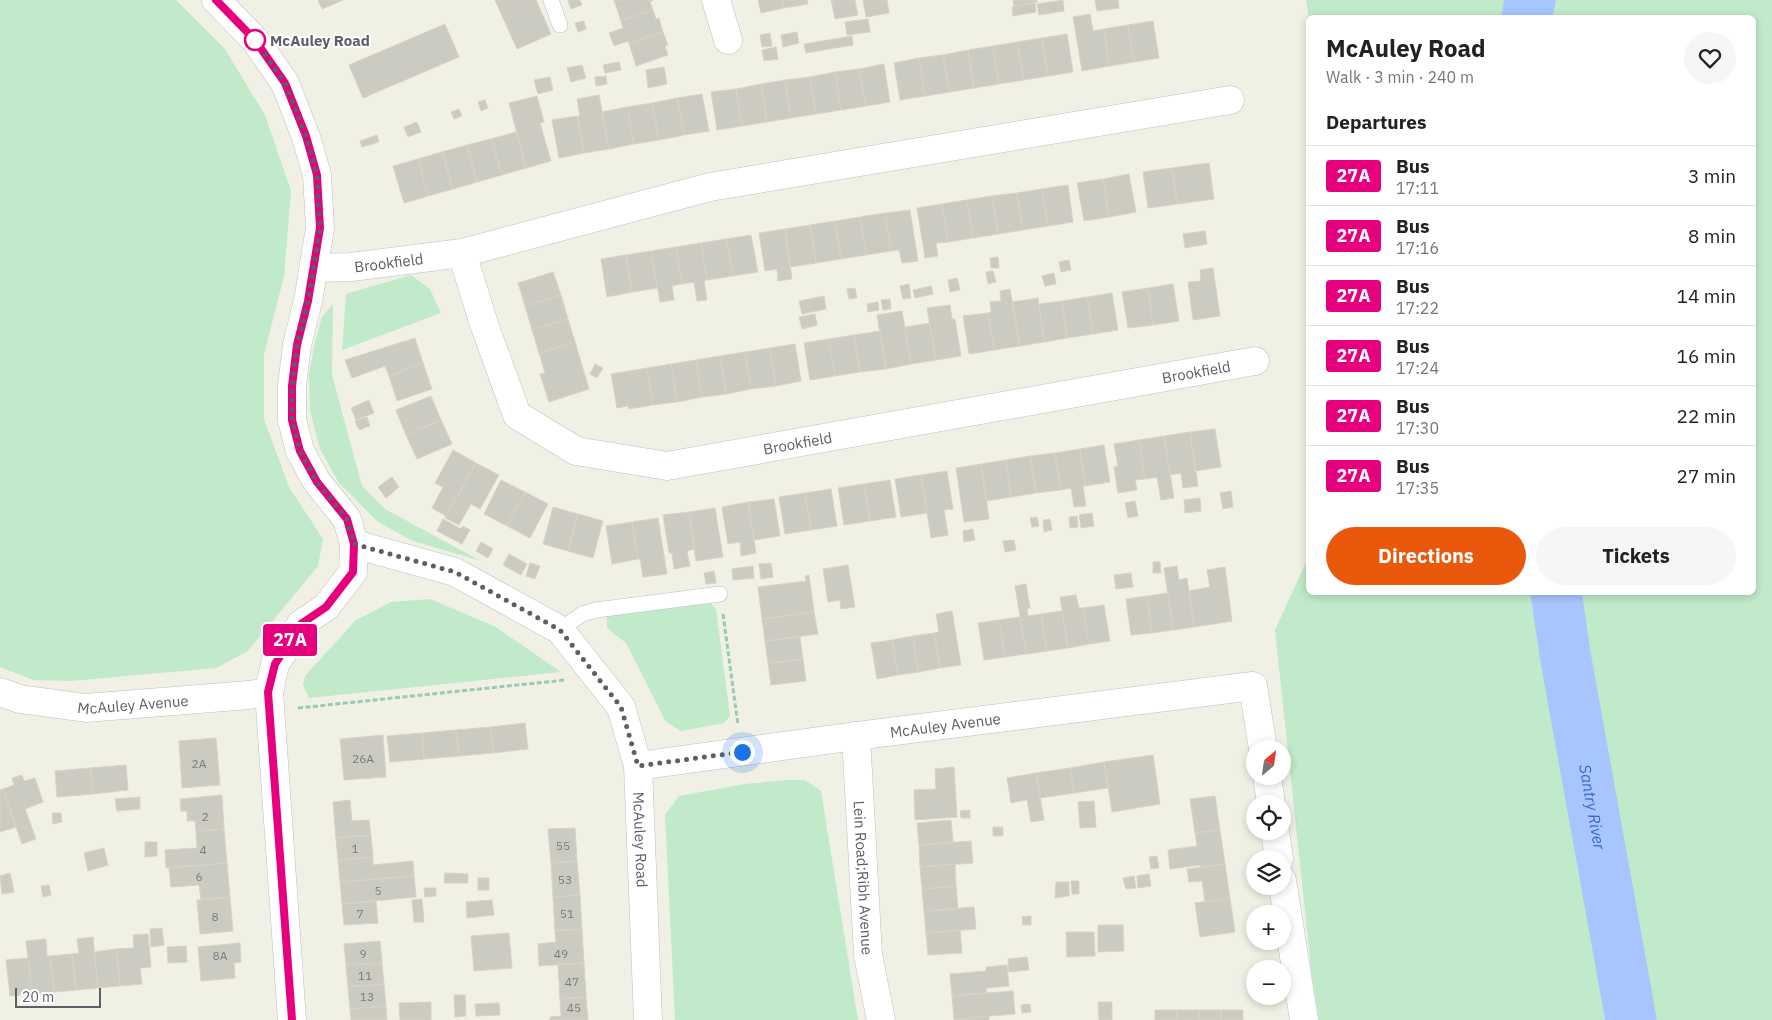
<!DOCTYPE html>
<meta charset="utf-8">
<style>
body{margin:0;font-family:"IBM Plex Sans",sans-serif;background:#f6f6f6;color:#202124;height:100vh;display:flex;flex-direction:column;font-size:19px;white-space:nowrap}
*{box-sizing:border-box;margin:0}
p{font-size:16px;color:#757577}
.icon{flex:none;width:28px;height:28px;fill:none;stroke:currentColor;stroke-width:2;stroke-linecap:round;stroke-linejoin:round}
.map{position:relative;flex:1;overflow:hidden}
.side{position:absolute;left:1306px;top:15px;width:450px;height:580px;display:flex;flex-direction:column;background:#fff;border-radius:8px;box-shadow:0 2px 8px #0003}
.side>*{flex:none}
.badge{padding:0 10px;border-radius:4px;font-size:18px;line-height:32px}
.needle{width:32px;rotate:29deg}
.tools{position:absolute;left:1246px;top:740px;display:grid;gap:10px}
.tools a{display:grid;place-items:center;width:45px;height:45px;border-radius:50%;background:#fff;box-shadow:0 2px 8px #0003;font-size:25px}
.scale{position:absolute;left:15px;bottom:12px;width:86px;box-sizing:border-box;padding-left:5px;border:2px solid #5d5f67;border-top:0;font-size:14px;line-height:18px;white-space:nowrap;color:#5d5f67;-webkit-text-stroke:4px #fff;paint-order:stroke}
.you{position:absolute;width:25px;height:25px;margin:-12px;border:4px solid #fff;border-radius:50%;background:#1a73e8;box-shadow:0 0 0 8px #1a73e833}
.map>.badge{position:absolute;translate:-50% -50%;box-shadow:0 0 0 2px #fff}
h2{padding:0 20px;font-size:19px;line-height:45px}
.round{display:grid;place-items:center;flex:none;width:52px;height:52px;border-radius:26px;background:#f6f6f6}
.overview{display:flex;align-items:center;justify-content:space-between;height:85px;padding:0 20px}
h1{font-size:24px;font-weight:800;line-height:38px}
.cta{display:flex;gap:10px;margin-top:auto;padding:10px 20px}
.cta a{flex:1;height:58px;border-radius:30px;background:#ea580c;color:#fff;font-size:20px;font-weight:800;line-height:58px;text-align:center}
.cta a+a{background:#f6f6f6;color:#202124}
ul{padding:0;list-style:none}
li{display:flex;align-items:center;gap:15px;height:60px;padding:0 20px;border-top:1px solid #e0e0e0}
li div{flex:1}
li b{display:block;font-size:19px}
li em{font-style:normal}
li .badge{min-width:55px;font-weight:700;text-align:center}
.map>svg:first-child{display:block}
.green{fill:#c0eac9}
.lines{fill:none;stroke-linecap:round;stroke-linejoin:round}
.river{stroke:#a7c6ff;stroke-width:51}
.building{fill:#cccbc2;stroke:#d6d4c3}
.service-casing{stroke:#bdbec5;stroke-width:16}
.minor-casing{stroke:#bdbec5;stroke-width:29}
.path{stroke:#98cbb1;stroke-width:3;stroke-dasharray:5 2.5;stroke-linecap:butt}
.service{stroke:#fff;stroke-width:15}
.minor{stroke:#fff;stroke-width:28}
.line-casing{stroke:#fff;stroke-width:11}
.line{stroke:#e6007e;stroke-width:8}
.walk{stroke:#5d5f67;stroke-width:5;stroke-dasharray:0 9}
.stop-dot{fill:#fff;stroke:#e6007e;stroke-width:2.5}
.labels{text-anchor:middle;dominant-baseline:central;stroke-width:4;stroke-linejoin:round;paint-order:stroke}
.number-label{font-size:12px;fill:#797a7e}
.stop-label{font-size:15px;font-weight:bold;fill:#5d5f67;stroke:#fff;text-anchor:start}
.street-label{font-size:15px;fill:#5d5f67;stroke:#fff}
.water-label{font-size:16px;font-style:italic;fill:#3e67ce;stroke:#fff}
</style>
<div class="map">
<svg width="1772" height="1020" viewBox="0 0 1772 1020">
<rect width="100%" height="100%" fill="#f1f0e5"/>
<path class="green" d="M0 0H176L225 49 265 115 291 191 284 276 264 355V419L289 487 323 539 318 566 248 651 216 668 71 681 33 680 0 667Z
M1306 0H1772V1020H1319L1311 968 1275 630 1309 556V592H1754V18H1309V19Z
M411 275 430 289 441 313 342 350 346 294Z
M333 304 332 375 362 486 385 509 481 561 413 541 378 522 339 483 320 449 310 411 309 375 315 341 322 317Z
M430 599 494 626 561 672 309 698 303 685 305 676 356 620 391 602Z
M711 603 716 609 730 716 724 723 681 731 666 722 626 643 607 628V615Z
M786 780H805L821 791 858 1020H675L665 815 679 796 745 784Z"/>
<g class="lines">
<g class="river">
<path d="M1527 18 1530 0"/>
<path id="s1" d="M1556 592 1565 654 1631 1020"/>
</g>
</g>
<path class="building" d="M318 0H343L322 9Z
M495 0H536L551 34 517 49Z
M568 0H580L582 5 571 9Z
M614 0H653L650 2 653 10 621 21Z
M758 0H782L784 8 761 13Z
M782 0H807L808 4 784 8Z
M831 0H855L858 15 835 19Z
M863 0H887L889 13 866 17Z
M1013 0H1037V2L1014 6Z
M1063 0 1064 11 1039 15 1037 4Z
M1095 0H1118L1119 8 1097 11Z
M1035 3 1036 12 1013 16 1012 7Z
M653 10 656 19 659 18 663 32 629 43 628 41 614 46 609 33 623 28 621 21Z
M1090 14 1093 31 1104 29 1109 66 1082 71 1073 17Z
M868 19 870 32 847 35 845 22Z
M584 21 586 29 578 32 575 23Z
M1153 21 1159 58 1134 62 1128 25Z
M445 24 459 57 363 98 349 65Z
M1128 25 1134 62 1109 66 1104 29Z
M663 32 668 45 665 46 668 55 636 66 629 43Z
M797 32 799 43 783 47 781 35Z
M770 33 772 46 762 47 760 35Z
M1067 34 1073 72 1048 76 1042 38Z
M852 36 853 45 806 53 804 44Z
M1042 38 1048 76 1024 80 1017 42Z
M1017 42 1024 80 999 84 993 46Z
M993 46 999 84 974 88 968 50Z
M776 47 778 59 764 61 762 50Z
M968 50 974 88 950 92 943 55Z
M943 55 950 92 925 96 919 58Z
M919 58 925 96 900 100 894 63Z
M619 62 621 70 605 73 603 65Z
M884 64 890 102 866 106 859 69Z
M582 65 586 78 571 82 567 68Z
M664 67 667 84 648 88 646 70Z
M859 69 866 106 841 110 835 72Z
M835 72 841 110 816 114 810 77Z
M606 76 607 84 596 86 595 77Z
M550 77 553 90 538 94 534 80Z
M810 77 816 114 791 118 785 80Z
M785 80 791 118 767 122 761 84Z
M761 84 767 122 742 126 736 89Z
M736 89 742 126 717 130 711 92Z
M702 94 709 131 684 135 677 98Z
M599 95 609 149 584 153 577 116H580L577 99Z
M537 96 544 122 540 123 551 161 526 168 509 103Z
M677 98 684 135 659 140 652 103Z
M485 100 488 108 481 111 478 102Z
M652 103 659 140 634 144 627 107Z
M627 107 634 144 609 149 602 112Z
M459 109 462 116 454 119 451 112Z
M577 116 584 153 559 158 552 120Z
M417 122 421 132 408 137 404 127Z
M516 132 526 168 502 175 491 139Z
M377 135 379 142 362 147 360 141Z
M491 139 502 175 477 182 467 145Z
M467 145 477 182 453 189 442 152Z
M442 152 453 189 428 196 418 159Z
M418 159 428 196 404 203 393 166Z
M1209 163 1214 199 1177 204 1172 168Z
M1172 168 1177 204 1148 208 1143 172Z
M1129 174 1136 212 1109 217 1103 179Z
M1103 179 1109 217 1084 221 1077 183Z
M1068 185 1073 222 1048 226 1042 189Z
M1042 189 1048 226 1023 230 1017 193Z
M1017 193 1023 230 998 234 992 196Z
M992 196 998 234 973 238 967 200Z
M967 200 973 238 948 242 942 204Z
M942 204 948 242 936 243 938 256 925 258 917 208Z
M910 210 918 261 902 263 899 250 891 251 885 213Z
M885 213 891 251 866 255 860 217Z
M860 217 866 255 841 259 835 221Z
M835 221 841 259 816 263 810 225Z
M810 225 816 263 790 267 785 229Z
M785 229 792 279 778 281 777 269 765 271 759 233Z
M1205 231 1207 244 1185 248 1183 234Z
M751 235 758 272 733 276 726 239Z
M726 239 733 276 707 280 701 243Z
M701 243 707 280 704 281 707 300 697 301 694 282 682 284 676 247Z
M676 247 682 284 672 286 674 300 660 302 651 251Z
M651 251 657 288 632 292 626 255Z
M626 255 632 292 607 297 601 259Z
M998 257 999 268H991L990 258Z
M1069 260 1071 270 1061 272 1059 262Z
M1213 268 1220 316 1193 320 1188 282 1201 281 1200 270Z
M993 271 996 282 988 284 986 272Z
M553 272 561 295 525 306 518 283Z
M1054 273 1056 284 1045 286 1042 276Z
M957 278 960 290 950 292 948 280Z
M909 284 911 298 903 299 900 286Z
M1173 284 1179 321 1153 325 1148 288Z
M931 286 933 294 915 298 913 290Z
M855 288 857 298 849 299 847 289Z
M1148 288 1153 325 1128 328 1122 292Z
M1010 289 1020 346 994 350 988 313 991 312 990 302 1001 301 1000 291Z
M1112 293 1118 330 1093 334 1087 297Z
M561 295 568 319 532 330 525 306Z
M824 296 826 309 802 314 799 301Z
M1087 297 1093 334 1067 338 1062 301Z
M1038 298 1044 342 1020 346 1012 302Z
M890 299 891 309 883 310 881 300Z
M1062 301 1067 338 1044 342 1039 304Z
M878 302 879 310 868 312 867 304Z
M950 305 952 319H955L961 356 936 360 927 308Z
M902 311 911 364 886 369 877 315Z
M988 313 994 350 969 354 963 316Z
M815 314 817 325 802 329 799 317Z
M568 319 575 342 539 353 532 330Z
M930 323 936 360 911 364 905 327Z
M880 331 886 369 860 372 854 335Z
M854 335 860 372 835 376 829 339Z
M415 338 423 363 389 376 385 366 352 378 345 360Z
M829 339 835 376 810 380 804 343Z
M575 342 589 389 549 402 540 374 545 373 539 353Z
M795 344 801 381 776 386 770 348Z
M770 348 776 386 751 389 745 352Z
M745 352 751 389 726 394 720 356Z
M720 356 726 394 702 397 696 360Z
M696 360 702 397 677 402 671 364Z
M423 363 432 389 397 401 389 376Z
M595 364 603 368 597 378 590 374Z
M671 364 677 402 653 405 647 368Z
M647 368 653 405 629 409 628 406 617 408 611 374Z
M431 396 441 420 406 435 396 410Z
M369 400 374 413 356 420 351 408Z
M367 417 370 426 359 430 355 421Z
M441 420 452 444 417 459 406 435Z
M1215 429 1221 467 1195 471 1190 432Z
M1190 432 1198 486 1183 488 1181 473 1170 475 1164 436Z
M1164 436 1174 498 1161 500 1157 477 1145 479 1139 440Z
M1139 440 1145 479 1135 480 1137 490 1118 493 1114 467 1118 466 1114 444Z
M1104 445 1110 482 1085 486 1080 449Z
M1080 449 1085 486H1083L1086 506 1074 507 1071 488 1061 490 1055 453Z
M453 450 476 463 446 516 432 508 443 487 435 483Z
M1055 453 1061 490 1036 493 1030 456Z
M1030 456 1036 493 1011 497 1006 460Z
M1006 460 1011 497 986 501 981 464Z
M476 463 499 475 480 509 471 504 459 525 445 518Z
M981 464 989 519 964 522 956 468Z
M947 471 953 509 944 510 948 535 931 538 921 475Z
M921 475 927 513 901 517 895 479Z
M392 477 399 487 386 498 378 487Z
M501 480 525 492 507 526 484 514Z
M890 480 896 517 870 521 864 484Z
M864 484 870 521 844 525 838 488Z
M831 489 837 526 811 530 805 493Z
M1231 491 1233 507 1223 509 1220 493Z
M525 492 548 504 530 538 507 526Z
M805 493 811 530 785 534 779 497Z
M1200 498 1201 511 1185 513 1184 500Z
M774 499 780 536 754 540 748 502Z
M1135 501 1138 516 1128 518 1125 503Z
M748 502 756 553 741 556 740 542 728 544 722 507Z
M553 507 578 514 568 551 543 544Z
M715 508 723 557 696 561 689 512Z
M689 512 695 549 687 551 690 566 674 569 672 553H669L663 515Z
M1092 513 1094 526 1081 528 1079 515Z
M578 514 603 521 593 558 568 551Z
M1077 516 1078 527 1070 528 1069 517Z
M1037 517 1039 526 1032 527 1030 518Z
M658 518 667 574 643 577 640 559H638L632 522Z
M443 519 461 529 463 526 470 530 462 544 437 531Z
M1050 519 1052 530 1044 532 1043 520Z
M632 522 638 559 612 564 606 526Z
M973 529 975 540 964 542 963 531Z
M1014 540 1016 550 1005 552 1003 541Z
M481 542 493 549 488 558 476 551Z
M509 554 527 564 521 575 503 565Z
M1153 562H1160L1161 573H1153Z
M530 563 540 566 535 579 526 576Z
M771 563 773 577 761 579 759 564Z
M848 565 855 607 841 609 840 600 828 602 823 569Z
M753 566 754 578 733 580 732 569Z
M1177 566 1179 580 1187 578 1194 627 1173 630 1164 568Z
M1225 567 1232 621 1194 627 1189 591 1210 587 1207 570Z
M714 571 716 583 706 584 704 573Z
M1131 573 1133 587 1116 589 1114 575Z
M809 575 814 612 762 619 758 587 806 581 805 576Z
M1026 584 1030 608 1027 609 1028 616 1041 614 1047 651 1026 654 1015 586Z
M1168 593 1173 630 1152 633 1147 596Z
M1076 595 1079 608H1083L1089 644 1068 648 1060 597Z
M1147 596 1152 633 1131 635 1126 599Z
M1104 605 1110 641 1089 644 1083 608Z
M952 611 961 665 940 668 934 633 939 632 936 614Z
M1062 611 1068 648 1047 651 1041 614Z
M814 612 818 634 765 641 762 619Z
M1020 617 1026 654 1005 657 999 620Z
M999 620 1005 657 984 660 978 623Z
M934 633 940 668 918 672 913 636Z
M913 636 918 672 898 675 892 640Z
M800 637 803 659 768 663 765 641Z
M892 640 898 675 877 679 871 643Z
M803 659 806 681 771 685 768 663Z
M525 723 528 749 493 753 491 727Z
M491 727 493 753 459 756 456 730Z
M456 730 459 756 424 759 422 733Z
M422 733 424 759 390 762 387 736Z
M383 735 386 777 344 780 340 739Z
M216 738 220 785 182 788 179 741Z
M1153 755 1160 804 1112 812 1104 762Z
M1104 762 1108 788 1074 793 1070 768Z
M126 765 128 790 93 794 91 768Z
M954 767 957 817 915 820 914 790 936 789 935 769Z
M91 768 93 794 57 797 55 771Z
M1070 768 1074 793 1040 798 1036 773Z
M1036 773 1044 820 1031 822 1027 800 1011 803 1007 778Z
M22 775 24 781 35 778 43 802 25 809 36 839 22 844 3 789 14 785 12 778Z
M3 789 16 827 0 832V790Z
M222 795 224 829 196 831 195 821H187V811H181L180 799Z
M1215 796 1220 830 1195 833 1190 799Z
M140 797V809L117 811 115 799Z
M350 800 352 821 369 820 371 835 336 838 333 802Z
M1094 801 1096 827 1080 828 1078 802Z
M970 810V818H961L960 811Z
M52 813H61L62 822 53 824Z
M951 820 953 842 919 845 917 823Z
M993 827H1003V836H993Z
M575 828 577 861 551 863 548 829Z
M224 829 227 863 166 868 165 850 197 848 196 831Z
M1220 830 1225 864 1200 867V865L1170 869 1168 850 1197 846 1195 833Z
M371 835 373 857 338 860 336 838Z
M971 841 973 863 920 867 919 845Z
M145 842H157V856L145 857Z
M104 848 108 865 88 871 84 853Z
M1157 856 1159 868 1151 869 1149 857Z
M373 857V865L413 861 414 876 340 882 338 860Z
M577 861 580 895 553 897 551 863Z
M227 863 230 897 201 900 199 885 171 887 169 868Z
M955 864 956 886 922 889 920 867Z
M1225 864 1230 898 1205 902 1202 881 1189 882 1187 869Z
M10 873 14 892 2 894 0 876Z
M445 873 468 874V883H444Z
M1149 874 1151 886 1138 888 1137 876Z
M414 876 416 897 342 904 340 882Z
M1134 876 1136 888 1126 889 1123 878Z
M478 878H489V890H478Z
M1071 881H1079V894H1072Z
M1056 882H1069V896L1055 898Z
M49 885 51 895 43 897 41 886Z
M956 886 958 909 924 911 922 889Z
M424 888H436V896L425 897Z
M580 895 582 929 555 931 553 897Z
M230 897 233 931 200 934 197 900Z
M1230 898 1235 932 1200 937 1195 903Z
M422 899 424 922H414L412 900Z
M492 900 494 915 467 918 466 902Z
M376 901 378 923 344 925 342 904Z
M974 907 976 929 926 933 924 911Z
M1031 916V925H1023L1022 917Z
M1098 925H1123L1124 951 1098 952Z
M162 928 164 945 151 947 150 929Z
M582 929 584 963 539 966 538 944 556 942 555 931Z
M960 930 962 953 928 955 926 933Z
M1066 932H1094L1095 956 1067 957Z
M509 933 512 968 474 971 471 936Z
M148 934 151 967 140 968 142 984 120 986 116 949 134 948 133 935Z
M93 937 98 988 76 990 72 954 79 953 77 939Z
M46 939 47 956H50L54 992 32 994 26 941Z
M380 941 382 963 346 965 344 944Z
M240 943 241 962 234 963 235 978 201 981 198 947Z
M186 946 187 962 168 963 167 947Z
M116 949 120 986 98 988 94 952Z
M72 954 76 990 54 992 50 956Z
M1027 957 1029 970 1009 972 1008 959Z
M28 958 32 994 10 996 6 960Z
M382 963 384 984 348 987 346 965Z
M584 963 586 997 560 999 558 965Z
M1007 965 1009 986 986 988 987 993 952 996 950 974 986 971V967Z
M384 984 386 1006 350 1009 348 987Z
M1013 991 1015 1014 954 1019 952 996Z
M454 995H465L466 1016 455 1017Z
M586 997 588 1020H550V1017L561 1016 560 999Z
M431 1002V1020H400L399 1003Z
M1098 1002H1112V1020H1099Z
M499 1003 500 1015 476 1016 475 1004Z
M1030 1004 1031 1012 1022 1013 1021 1005Z
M386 1006 387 1020H351L350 1009Z
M1155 1010H1177V1020H1155Z
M1177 1010H1199V1020H1177Z
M1199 1010H1221V1020H1199Z
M1221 1010H1243V1020H1221Z
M989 1016V1020H954V1019Z"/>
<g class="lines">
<g class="service-casing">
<path id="service" d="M551 0 560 25
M560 630 582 614 596 610 720 594"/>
</g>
<g class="minor-casing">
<g id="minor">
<path d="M216 0 255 40 285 83 306 137 317 175 320 228 308 301 297 345 292 386V420L300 451 317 482 347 519 354 544 353 572 326 607 301 624 275 664 269 692 292 1020"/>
<path d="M716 0 728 40"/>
<path id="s2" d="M462 253 484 324 517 415 576 451 667 466 1255 361"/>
<path id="s3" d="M315 268 351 267 462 253 710 187 1230 100"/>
<path id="s4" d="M354 544 455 572 560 630 621 707 638 766 648 1020"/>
<path id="s5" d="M0 692 20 699 86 708 249 695 269 692"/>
<path id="s6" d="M856 736 868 955 881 1020"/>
<path id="s7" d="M638 766 856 736 1253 686 1263 749"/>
<path d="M1267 776 1271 804"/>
<path d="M1275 831 1279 859"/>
<path d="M1282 880 1304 1020"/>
</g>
</g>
<path class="path" d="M723 614 738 725
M298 708 565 680"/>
<use href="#service" class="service"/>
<use href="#minor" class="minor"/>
</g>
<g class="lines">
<g class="line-casing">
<path id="line" d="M216 0 255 40 285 83 306 136 317 175 320 228 308 301 297 345 292 386V420L300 451 317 482 347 519 354 544 353 572 326 607 301 624 275 664 268 692 292 1020"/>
</g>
<use href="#line" class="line"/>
<path class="walk" d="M255 40 285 83 306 136 317 175 320 228 308 301 297 345 292 386V420L300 451 317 482 347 519 354 544 455 572 560 630 621 707 638 766 742 752"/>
</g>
<circle class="stop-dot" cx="255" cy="40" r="10"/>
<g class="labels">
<g class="number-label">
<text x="363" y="758">26A</text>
<text x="199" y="763">2A</text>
<text x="205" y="816">2</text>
<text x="563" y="845">55</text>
<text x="355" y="848">1</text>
<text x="203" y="849">4</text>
<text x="199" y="876">6</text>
<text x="565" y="879">53</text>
<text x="378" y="890">5</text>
<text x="360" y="913">7</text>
<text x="567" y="913">51</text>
<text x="215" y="916">8</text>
<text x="363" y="953">9</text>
<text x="561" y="953">49</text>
<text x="220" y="955">8A</text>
<text x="365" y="975">11</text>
<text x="572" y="981">47</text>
<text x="367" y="996">13</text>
<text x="574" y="1007">45</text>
</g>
<g class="stop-label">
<text x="270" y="40">McAuley Road</text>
</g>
<g class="street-label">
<text stroke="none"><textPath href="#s3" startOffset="74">Brookfield</textPath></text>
<text stroke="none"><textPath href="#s2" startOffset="870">Brookfield</textPath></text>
<text stroke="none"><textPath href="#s2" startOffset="465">Brookfield</textPath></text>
<text stroke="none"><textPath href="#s5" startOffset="135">McAuley Avenue</textPath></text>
<text stroke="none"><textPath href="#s7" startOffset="310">McAuley Avenue</textPath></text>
<text stroke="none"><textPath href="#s4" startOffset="458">McAuley Road</textPath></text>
<text stroke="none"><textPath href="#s6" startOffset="142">Lein Road;Ribh Avenue</textPath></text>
</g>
<g class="water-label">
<text stroke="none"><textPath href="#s1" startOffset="218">Santry River</textPath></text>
</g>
</g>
</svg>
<div class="tools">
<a><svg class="needle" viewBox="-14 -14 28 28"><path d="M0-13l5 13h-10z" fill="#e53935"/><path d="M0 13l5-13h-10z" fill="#757577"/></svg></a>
<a><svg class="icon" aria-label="locate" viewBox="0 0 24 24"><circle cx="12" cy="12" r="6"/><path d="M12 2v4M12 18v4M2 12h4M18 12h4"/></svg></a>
<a><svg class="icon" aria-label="layers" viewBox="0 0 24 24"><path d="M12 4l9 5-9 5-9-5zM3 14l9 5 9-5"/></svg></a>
<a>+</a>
<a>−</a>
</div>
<div class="scale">20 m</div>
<div class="you" style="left:742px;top:752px"></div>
<b class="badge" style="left:290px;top:640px;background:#e6007e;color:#fff">27A</b>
<section class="side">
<div class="overview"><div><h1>McAuley Road</h1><p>Walk · 3 min · 240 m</p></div><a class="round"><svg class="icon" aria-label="heart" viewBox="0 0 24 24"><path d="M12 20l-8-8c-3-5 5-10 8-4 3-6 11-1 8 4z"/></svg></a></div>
<h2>Departures</h2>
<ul>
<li><span class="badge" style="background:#e6007e;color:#fff">27A</span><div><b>Bus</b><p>17:11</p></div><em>3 min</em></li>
<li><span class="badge" style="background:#e6007e;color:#fff">27A</span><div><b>Bus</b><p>17:16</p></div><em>8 min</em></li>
<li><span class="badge" style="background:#e6007e;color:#fff">27A</span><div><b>Bus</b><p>17:22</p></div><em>14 min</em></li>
<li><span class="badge" style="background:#e6007e;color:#fff">27A</span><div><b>Bus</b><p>17:24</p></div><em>16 min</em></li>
<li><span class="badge" style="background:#e6007e;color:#fff">27A</span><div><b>Bus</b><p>17:30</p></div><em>22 min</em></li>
<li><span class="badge" style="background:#e6007e;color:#fff">27A</span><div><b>Bus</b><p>17:35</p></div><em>27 min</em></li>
</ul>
<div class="cta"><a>Directions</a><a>Tickets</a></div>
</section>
</div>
